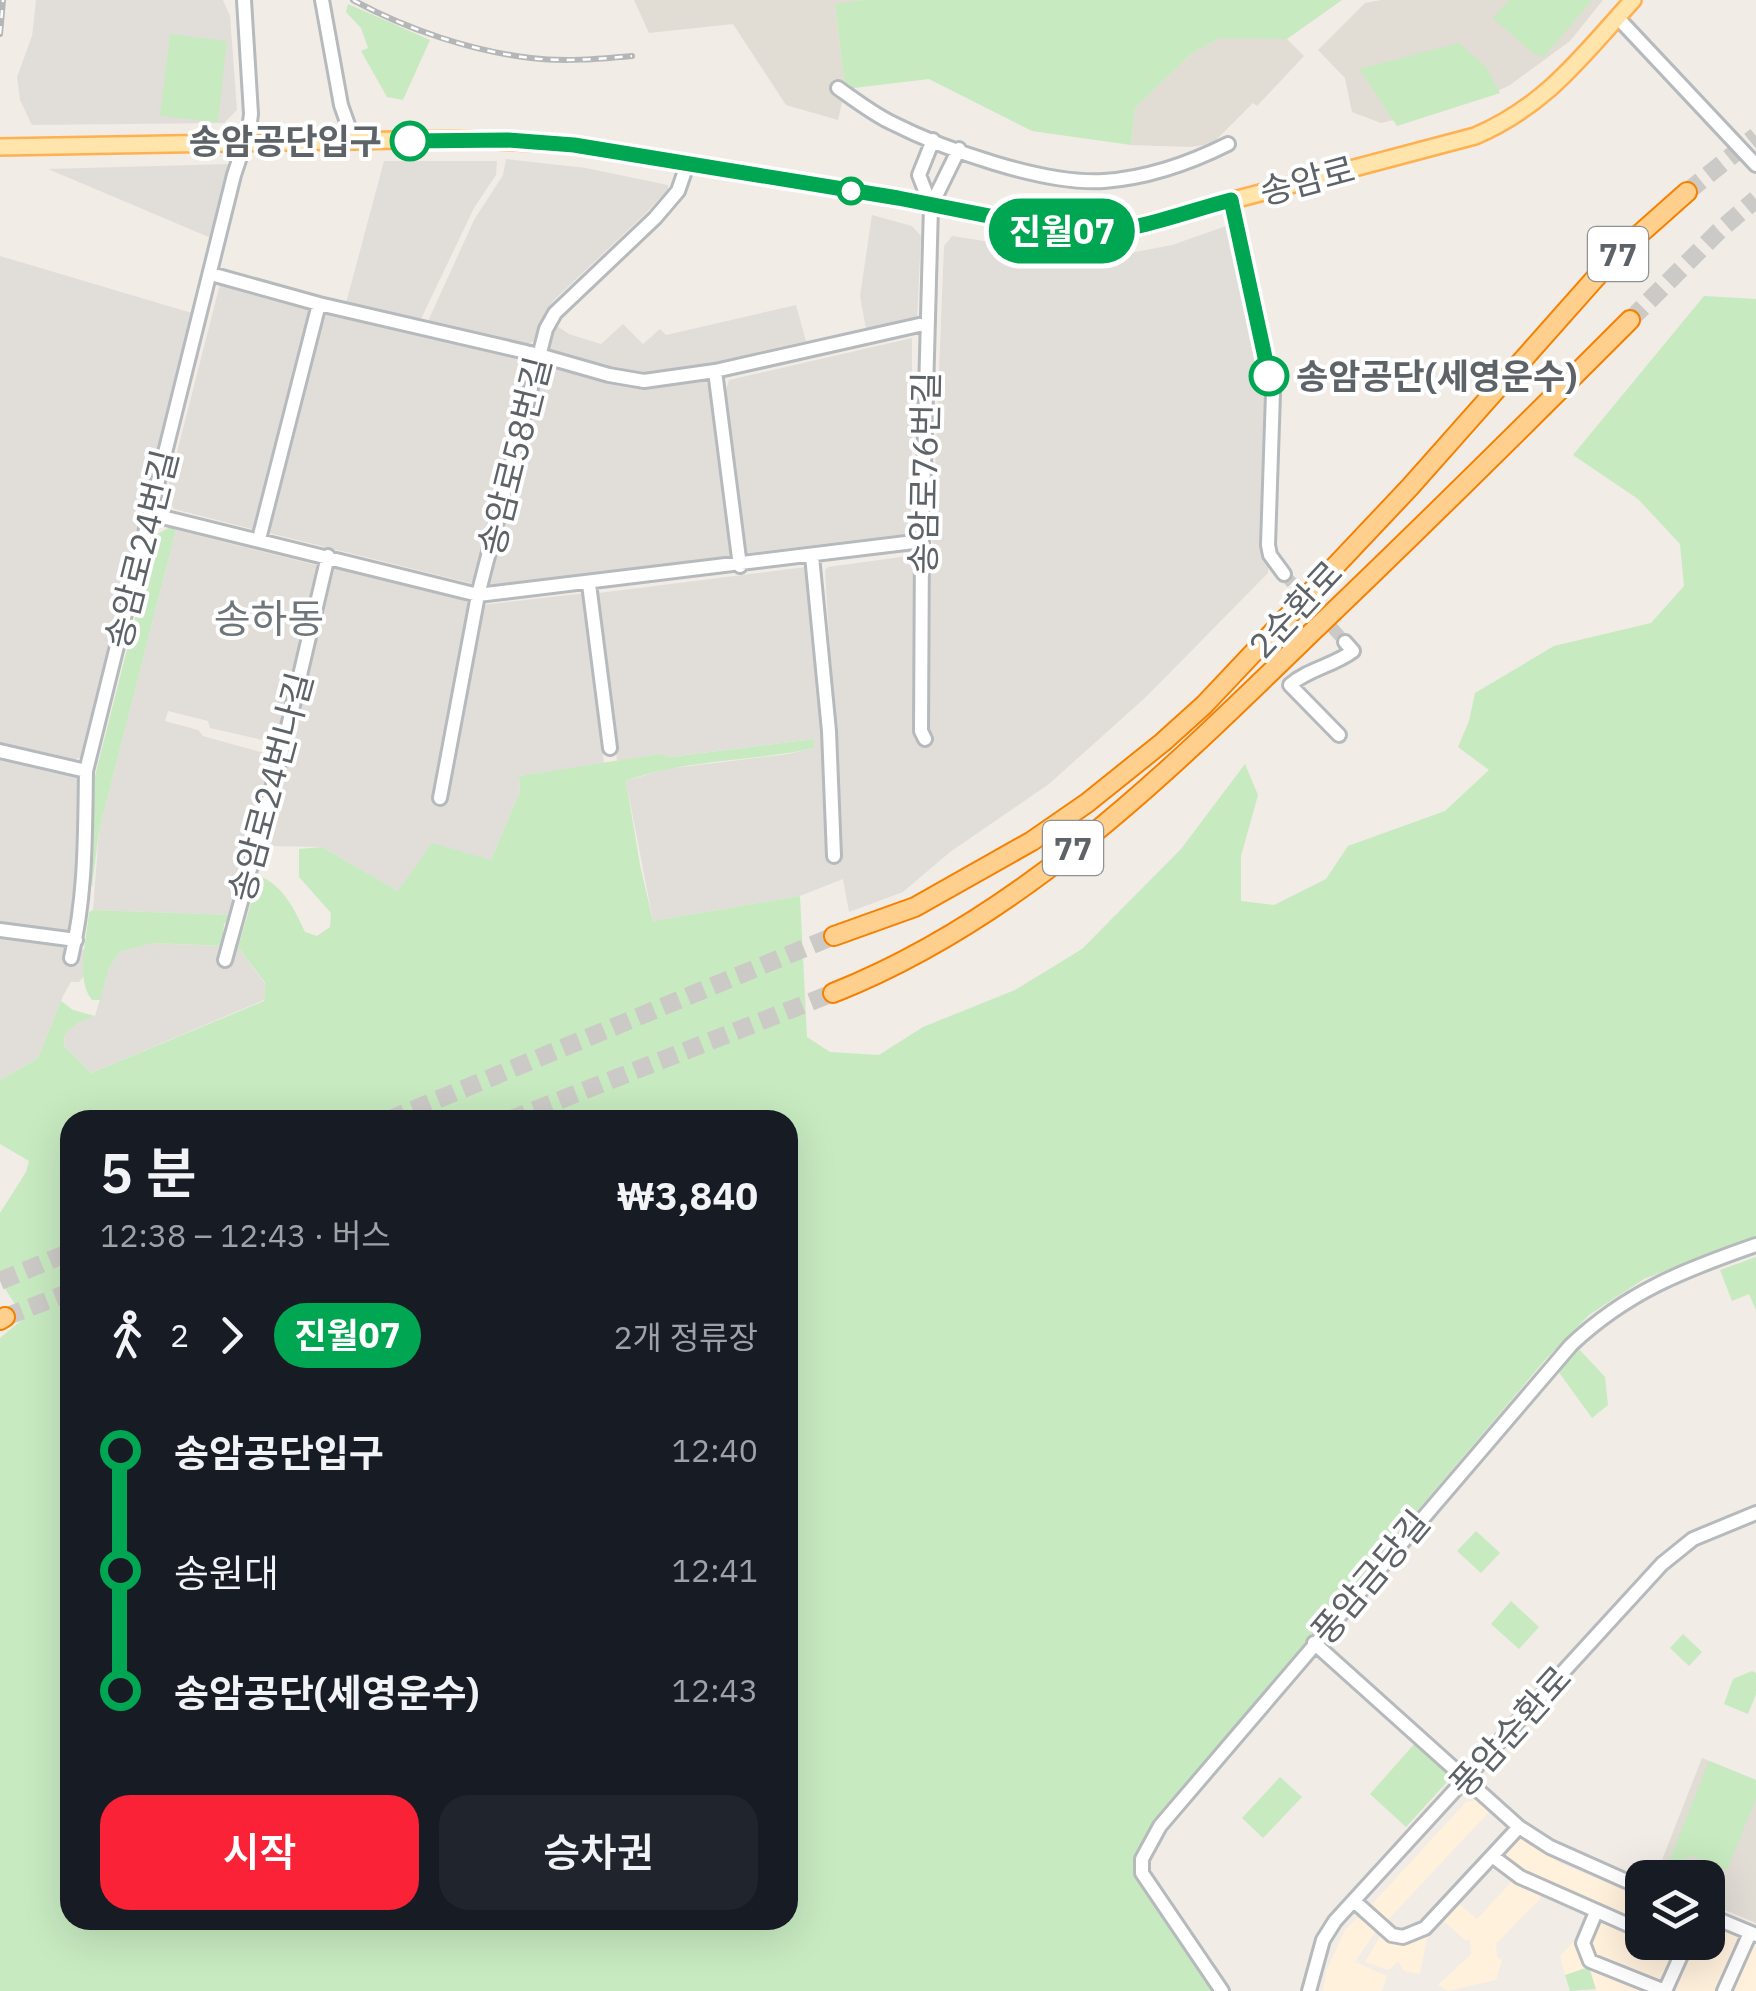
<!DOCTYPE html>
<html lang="ko">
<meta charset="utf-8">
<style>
body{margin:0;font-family:"IBM Plex Sans","Noto Sans KR",sans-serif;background:#20242c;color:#f1f3f6;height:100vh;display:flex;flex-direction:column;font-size:38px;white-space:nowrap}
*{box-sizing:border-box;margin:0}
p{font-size:32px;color:#9ea1a6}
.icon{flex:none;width:55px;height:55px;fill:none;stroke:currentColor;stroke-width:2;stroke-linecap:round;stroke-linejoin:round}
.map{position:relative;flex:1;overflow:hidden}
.drawer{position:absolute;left:60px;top:1110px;width:738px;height:820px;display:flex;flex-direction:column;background:#171b24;border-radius:30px;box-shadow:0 10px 40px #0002}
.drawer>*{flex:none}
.badge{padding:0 20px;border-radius:32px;font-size:35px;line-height:65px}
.controls{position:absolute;left:1625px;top:1860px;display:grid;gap:20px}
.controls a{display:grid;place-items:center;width:100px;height:100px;border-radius:20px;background:#171b24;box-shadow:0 10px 40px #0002;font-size:50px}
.map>.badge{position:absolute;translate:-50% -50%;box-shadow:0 0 0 5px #fff}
.legs{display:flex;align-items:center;gap:15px;height:110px;padding:0 40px;font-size:32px}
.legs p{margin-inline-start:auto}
.summary{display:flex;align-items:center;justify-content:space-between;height:170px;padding:0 40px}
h1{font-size:55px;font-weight:600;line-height:75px}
.action{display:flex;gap:20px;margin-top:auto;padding:20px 40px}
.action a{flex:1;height:115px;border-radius:30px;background:#fa2236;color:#fff;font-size:40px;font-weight:600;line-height:115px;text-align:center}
.action a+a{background:#20242c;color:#f1f3f6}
ul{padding:0 40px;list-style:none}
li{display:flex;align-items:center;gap:35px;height:120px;font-size:38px}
li i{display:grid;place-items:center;width:15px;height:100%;margin:0 12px;background:currentColor}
li i::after{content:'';width:25px;height:25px;margin:-12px;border:8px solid;border-radius:50%;background:#171b24}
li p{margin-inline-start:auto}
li:first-child i{background:linear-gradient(#0000 50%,currentColor 0)}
li:last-child i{background:linear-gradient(currentColor 50%,#0000 0)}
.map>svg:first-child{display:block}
.commercial{fill:#fff1dc}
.industrial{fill:#e1deda}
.education{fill:#e1dcd4}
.green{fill:#c7eac0;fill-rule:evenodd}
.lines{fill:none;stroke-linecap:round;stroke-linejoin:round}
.minor-tunnel{stroke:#cccac6;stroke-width:12;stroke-dasharray:12 6;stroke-linecap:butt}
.highway-tunnel{stroke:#cccac6;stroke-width:18;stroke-dasharray:18 9;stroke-linecap:butt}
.minor-casing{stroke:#b6babd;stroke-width:18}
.major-casing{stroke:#ffb050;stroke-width:20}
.highway-casing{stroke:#f68000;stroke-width:22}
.minor{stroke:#fff;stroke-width:12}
.major{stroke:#ffe4ac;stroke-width:15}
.highway{stroke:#ffcf8e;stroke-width:18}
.rail-casing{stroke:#b5b6b7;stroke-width:6}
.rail{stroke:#fff;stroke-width:2.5;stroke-dasharray:8;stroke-linecap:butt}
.line-1-casing{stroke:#fff;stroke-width:22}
.line-1{stroke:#00a651;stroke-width:15}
.stop-1-dot{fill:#fff;stroke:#00a651;stroke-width:5}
.labels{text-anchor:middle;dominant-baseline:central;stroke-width:8;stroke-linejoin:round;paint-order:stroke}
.shield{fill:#fff;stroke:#8e9295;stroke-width:2.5}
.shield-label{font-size:32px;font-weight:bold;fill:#5d6367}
.stop-label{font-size:35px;font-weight:bold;fill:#5d6367;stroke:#fff;text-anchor:end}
.street-label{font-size:35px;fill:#5d6367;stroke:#fff}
.quarter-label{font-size:40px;fill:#6e7679;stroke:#fff}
</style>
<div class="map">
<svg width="1756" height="1991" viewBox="0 0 1756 1991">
<rect width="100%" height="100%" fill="#f1ece5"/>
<path class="commercial" d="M1476 1800 1489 1812 1385 1923 1373 1912 1372 1904 1466 1802Z
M1523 1838 1558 1862 1642 1898V1924L1546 1883 1503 1858 1502 1852 1515 1839Z
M1514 1879 1540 1893V1899L1496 1944 1497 1957 1502 1960 1496 1980 1448 1991 1438 1985 1471 1954 1470 1940H1465L1441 1919 1457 1902 1477 1919Z
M1365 1918 1376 1931 1355 1962 1387 1976 1382 1991H1323L1326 1971 1345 1930 1356 1919Z
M1604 1920 1642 1936V1942L1658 1943 1674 1949 1676 1955 1665 1981 1659 1984 1591 1957 1586 1944 1595 1923Z
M1708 1925 1737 1937 1740 1944 1720 1991H1673L1694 1943 1708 1942Z
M1381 1935 1393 1939 1424 1935 1427 1938 1420 1974 1404 1971 1398 1961 1389 1970 1365 1962Z
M1574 1941 1579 1942 1589 1967 1652 1991H1596L1589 1967 1565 1975 1560 1956Z
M1756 1945V1991H1730L1748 1948Z"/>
<path class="industrial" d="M36 0H223L230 16 237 110 224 123 32 125 20 100 17 77 32 36Z
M506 159 586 168 668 185V189L647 212 554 300 547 309 540 337 524 347 431 325 429 319 474 220 503 175Z
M384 161H497L496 175 474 208 420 321 346 303Z
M229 164 211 238 48 169Z
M872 215 912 226 921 236 917 320 866 329 860 296Z
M1229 225 1233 228 1269 396 1268 573 1147 696 1049 784 950 852 903 892 849 912 843 879 800 896 653 921 626 781 666 769 788 754 814 748V739L669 757 659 754 617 761 599 593 806 567 832 846 842 845 825 570 828 567 908 556 914 561V738L921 745 929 746 931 572 944 246 952 236 1086 257H1109L1172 245Z
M0 256 192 313 81 757 73 761 0 742Z
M220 284 314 308 256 530 174 509 166 495Z
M796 305 806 341 660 375 636 374 557 356 545 345 554 324 569 334 601 344 623 324 643 344 660 329 666 335Z
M325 311 520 359 528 370 474 584 269 533Z
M912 338V524L905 534 747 553 726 390 729 380Z
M554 368 644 387 704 379 712 392 734 556 491 586 489 582 540 377Z
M176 530 316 565 319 576 278 741 271 742 210 728 208 721 168 711 165 721 198 730 203 736 275 756 232 915 93 910 99 831Z
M335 567 466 601 471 609 435 783 445 785 482 605 586 593 604 764 519 776 520 791 491 860 398 891 322 847 264 846Z
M0 756 78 775 80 794 74 908 70 930 65 934 0 923Z
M0 934 86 950 84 976 79 982H71L63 996 38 1058 0 1080Z
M153 943 238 947 265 984 264 1000 91 1073 64 1046 65 1034 78 1023 95 1016 109 968 120 952Z"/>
<path class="education" d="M634 0H863L835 5 845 89 838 120 786 105 733 24 649 33Z
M1381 0H1603L1570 41 1510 85 1483 98 1381 123 1352 112 1345 78 1318 50 1365 3Z
M1238 37 1287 39 1304 56 1257 106 1253 103 1212 144 1189 147 1131 145 1135 108 1191 54 1220 38Z
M1702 1758 1756 1780V1923L1708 1903V1878H1655Z"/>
<path class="green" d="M863 0H1342L1287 39 1220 38 1191 54 1135 108 1131 145 1032 131 929 79 845 89 835 4Z
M1509 0H1592L1544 57 1533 53 1493 18Z
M348 4 430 40 403 100 387 97 361 51 368 48 361 28 346 12Z
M170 34 227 41 218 122 160 116Z
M1459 43 1486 67 1500 93 1397 126 1359 69Z
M1704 296 1756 299V1236L1644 1279 1589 1315 1545 1360 1154 1822C1142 1842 1130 1860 1139 1883L1215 1991H0V1338L24 1318 0 1281V1213L26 1172 29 1161 0 1144V1080L38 1058 61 1001 73 1010 95 1016 78 1023 65 1034 64 1046 91 1073 264 1001 265 983 238 947 259 876C283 885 295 910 305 932L317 936 330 927 331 913 299 877V849L322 847 398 891 432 843 491 860 520 791 519 776 659 754 670 757 814 739V748C752 762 685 759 626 781L640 865 653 921 800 896 807 1037 830 1052 879 1055 923 1027 1015 990 1082 949 1181 849 1245 764 1258 795 1241 856V901L1274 905 1326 879 1348 846 1445 811 1489 770 1458 747 1469 721 1475 693 1554 646 1651 623 1684 586 1680 544 1638 499 1573 455ZM70 1120H788V1920H70Z
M170 527 176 530 99 831 92 887 90 882 95 776 156 535Z
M93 910 232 915 224 924 222 946 153 943 120 952 109 968 100 1000H92C75 979 87 938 89 912Z
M1756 1257V1310L1749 1294 1732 1301 1720 1270Z
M1578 1348 1605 1377 1608 1405 1592 1418 1558 1371Z
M1476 1531 1500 1553 1481 1573 1457 1551Z
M1511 1601 1539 1627 1519 1649 1491 1624Z
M1683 1634 1702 1652 1689 1666 1670 1648Z
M1752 1671 1756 1673V1694L1748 1714 1724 1704 1733 1679Z
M1416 1742 1447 1770V1782L1406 1827 1370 1794Z
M1709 1761 1756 1780V1798L1727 1870 1689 1855 1679 1877H1663Z
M1280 1777 1302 1797 1263 1838 1242 1818Z
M1589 1967 1596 1989 1570 1991 1565 1975Z"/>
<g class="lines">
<path class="minor-tunnel" d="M1284 574 1345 642"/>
<path class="highway-tunnel" d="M1687 192 1756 136
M1630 320 1719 231 1756 199
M388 1120 834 936
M509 1120 833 993
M0 1281 70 1252
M5 1317 70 1292"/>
<g class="minor-casing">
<path id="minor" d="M322 0 341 105 354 142
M1617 17 1756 165
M838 88C855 100 872 113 890 122 943 149 1044 185 1104 181 1146 178 1190 163 1228 144
M1231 200 1273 393 1268 545 1270 555 1284 574
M931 206 959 149
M211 274 319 304 539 355 609 375 644 381 715 371 928 323
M715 371 740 566
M150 514 478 595 922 541
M259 539 319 304
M812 556 829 731 834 856
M589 584 610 748
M1339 735 1290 685C1308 669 1333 666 1353 651L1345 642
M925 739 921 731 922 541 931 206 919 175 933 140
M0 751 86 771
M440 798 478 595 546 329 555 313 655 218 678 191 687 165
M0 930 76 940
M71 958C86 897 85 833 86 771L234 175 249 130 251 114 244 0
M225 960 282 752 328 556
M1314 1643 1519 1827 1550 1847 1642 1888
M1492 1856 1520 1877 1642 1931
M1354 1901 1392 1935 1403 1937 1425 1928 1519 1827
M1596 1912 1583 1943 1590 1961 1665 1991
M1708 1915 1756 1935
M1669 1942 1685 1949
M1222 1991 1142 1873V1859L1160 1826 1571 1345C1627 1292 1684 1270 1756 1245
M1309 1991 1323 1940 1335 1921 1662 1564 1693 1539 1756 1513
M1665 1991 1687 1942
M1724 1991 1750 1933"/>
</g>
<g class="major-casing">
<path id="major" d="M0 147 460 139 574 145 898 198 1058 231 1109 233 1475 136C1547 105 1582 56 1633 0"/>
</g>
<g class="highway-casing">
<path id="highway" d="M834 936 915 907 1032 841 1087 803 1163 742 1204 705 1410 487 1615 256 1687 192
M833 993C1020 919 1168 772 1310 634 1418 531 1524 426 1630 320
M0 1320 5 1317"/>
</g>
<use href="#minor" class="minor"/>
<use href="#major" class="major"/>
<use href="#highway" class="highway"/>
<g class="rail-casing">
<path id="rail" d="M353 0C406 29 471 51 531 58 564 62 599 59 632 56
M0 34 3 0"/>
</g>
<use href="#rail" class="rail"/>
</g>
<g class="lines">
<g class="line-1-casing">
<path id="line-1" d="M410 141 508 140 574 145 898 198 1080 234C1132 233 1181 213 1231 200L1269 376"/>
</g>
<use href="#line-1" class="line-1"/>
</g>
<g class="stop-1-dot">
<circle cx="410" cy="141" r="18"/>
<circle cx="851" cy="191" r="12"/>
<circle cx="1269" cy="376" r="18"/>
</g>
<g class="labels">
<g class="shield">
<rect x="1588" y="227" width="60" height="54" rx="8"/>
<rect x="1043" y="821" width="60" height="54" rx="8"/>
</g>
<g class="shield-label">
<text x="1618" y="254">77</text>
<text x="1073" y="848">77</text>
</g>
<g class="stop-label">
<text x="382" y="141">송암공단입구</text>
<text x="1296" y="376" text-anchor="start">송암공단(세영운수)</text>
</g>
<g class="street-label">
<text transform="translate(1307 180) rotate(-15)">송암로</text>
<text transform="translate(514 456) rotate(-76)">송암로58번길</text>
<text transform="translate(924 473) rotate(-89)">송암로76번길</text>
<text transform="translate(141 549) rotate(-76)">송암로24번길</text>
<text transform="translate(1295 609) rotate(-47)">2순환로</text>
<text transform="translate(270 787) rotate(-75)">송암로24번나길</text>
<text transform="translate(1370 1577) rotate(-50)">풍암금당길</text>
<text transform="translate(1510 1731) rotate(-48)">풍암순환로</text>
</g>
<g class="quarter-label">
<text x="269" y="618">송하동</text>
</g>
</g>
</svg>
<div class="controls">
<a><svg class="icon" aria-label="layers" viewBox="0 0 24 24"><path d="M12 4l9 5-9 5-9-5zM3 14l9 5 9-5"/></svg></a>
</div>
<b class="badge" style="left:1062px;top:231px;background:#00a651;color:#fff">진월07</b>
<section class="drawer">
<div class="summary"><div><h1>5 분</h1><p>12:38 – 12:43 · 버스</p></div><b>₩3,840</b></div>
<div class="legs"><svg class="icon" aria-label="walk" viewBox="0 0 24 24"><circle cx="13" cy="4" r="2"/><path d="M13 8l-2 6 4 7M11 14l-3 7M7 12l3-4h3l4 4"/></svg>2<svg class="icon" aria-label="forward" viewBox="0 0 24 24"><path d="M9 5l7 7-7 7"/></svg><b class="badge" style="background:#00a651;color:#fff">진월07</b><p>2개 정류장</p></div>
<ul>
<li><i style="color:#00a651"></i><b>송암공단입구</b><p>12:40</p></li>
<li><i style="color:#00a651"></i><span>송원대</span><p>12:41</p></li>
<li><i style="color:#00a651"></i><b>송암공단(세영운수)</b><p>12:43</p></li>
</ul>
<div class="action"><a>시작</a><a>승차권</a></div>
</section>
</div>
